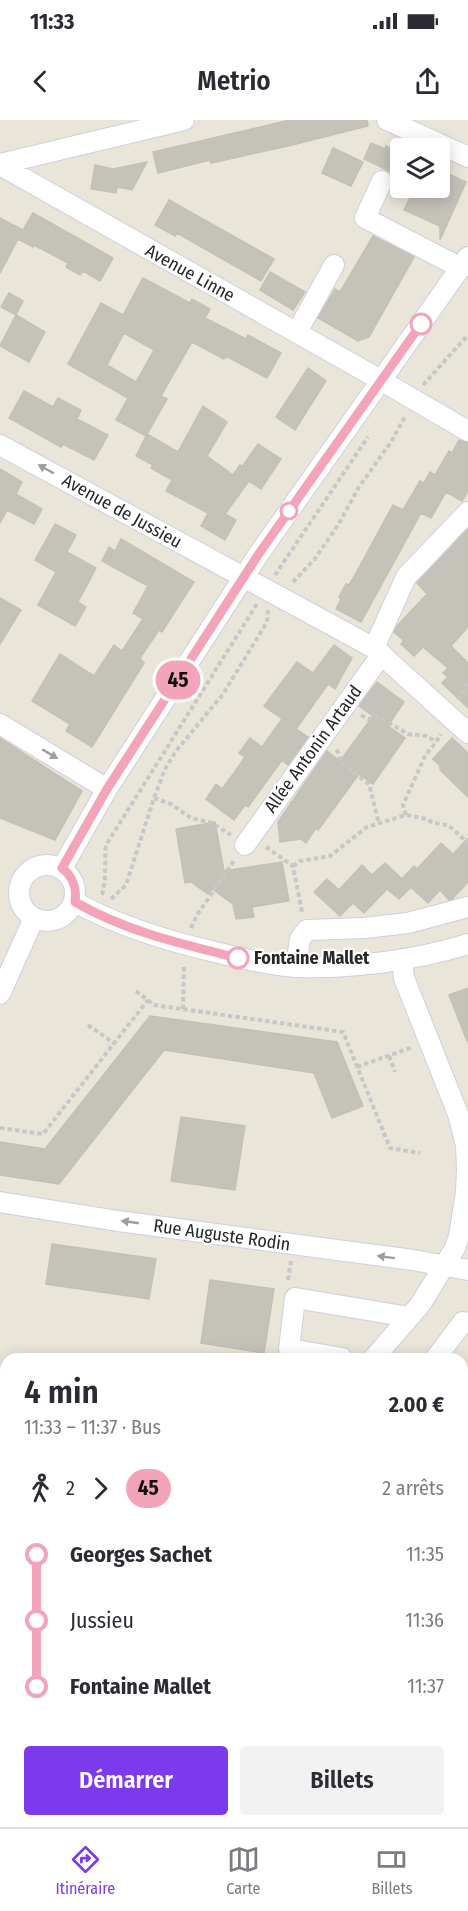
<!DOCTYPE html>
<html lang="fr">
<meta charset="utf-8">
<style>
body{margin:0;font-family:"Fira Sans Condensed",sans-serif;background:#f2f2f3;color:#2b2b33;height:100vh;display:flex;flex-direction:column;font-size:22px;white-space:nowrap}
*{box-sizing:border-box;margin:0}
p{font-size:20px;color:#7c7c81}
.icon{flex:none;width:33px;height:33px;fill:none;stroke:currentColor;stroke-width:2;stroke-linecap:round;stroke-linejoin:round}
.map{position:relative;flex:1;overflow:hidden}
.side{position:absolute;left:0px;top:1233px;width:468px;height:474px;display:flex;flex-direction:column;background:#fff;border-radius:18px 18px 0 0;box-shadow:0 3px 15px #0003}
.side>*{flex:none}
.badge{padding:0 12px;border-radius:20px;font-size:21px;line-height:39px}
.buttons{position:absolute;left:390px;top:18px;display:grid;gap:12px}
.buttons a{display:grid;place-items:center;width:60px;height:60px;border-radius:6px;background:#fff;box-shadow:0 3px 15px #0003;font-size:30px}
.map>.badge{position:absolute;translate:-50% -50%;box-shadow:0 0 0 3px #fff}
.legs{display:flex;align-items:center;gap:9px;height:66px;padding:0 24px;font-size:20px}
.legs p{margin-inline-start:auto}
.headline{display:flex;align-items:center;justify-content:space-between;height:102px;padding:0 24px}
h1{font-size:33px;font-weight:600;line-height:45px}
.cta{display:flex;gap:12px;margin-top:auto;padding:12px 24px}
.cta a{flex:1;height:69px;border-radius:6px;background:#7c3aed;color:#fff;font-size:24px;font-weight:600;line-height:69px;text-align:center}
.cta a+a{background:#f2f2f3;color:#2b2b33}
ul{padding:0 24px;list-style:none}
li{display:flex;align-items:center;gap:21px;height:66px;font-size:22px}
li i{display:grid;place-items:center;width:9px;height:100%;margin:0 8px;background:currentColor}
li i::after{content:'';width:15px;height:15px;margin:-8px;border:4px solid;border-radius:50%;background:#fff}
li p{margin-inline-start:auto}
li:first-child i{background:linear-gradient(#0000 50%,currentColor 0)}
li:last-child i{background:linear-gradient(currentColor 50%,#0000 0)}
.status{display:flex;justify-content:space-between;align-items:center;height:42px;padding:0 30px;background:#fff;direction:ltr}
.status svg{height:16px;fill:currentColor}
header{display:flex;justify-content:space-between;align-items:center;height:78px;padding:0 24px;background:#fff;font-size:27px;font-weight:600}
.tabs{display:flex;justify-content:space-around;align-items:center;height:84px;border-top:2px solid #e1e1e2;background:#fff;font-size:16px;color:#7c7c81}
.tabs a{display:grid;justify-items:center;gap:3px}
.tabs .current{color:#7c3aed}
.map>svg:first-child{display:block}
.building{fill:#c4c2b9;stroke:#c4c1b4;stroke-width:1.5;fill-rule:evenodd}
.lines{fill:none;stroke-linecap:round;stroke-linejoin:round}
.minor-casing{stroke:#cfcfe0;stroke-width:22}
.path{stroke:#c7c7c7;stroke-width:4;stroke-dasharray:4.5 3;stroke-linecap:butt}
.minor{stroke:#fff;stroke-width:20}
.oneway{fill:#9e9e9e}
.line-1-casing{stroke:#fff;stroke-width:14}
.line-1{stroke:#f3a4ba;stroke-width:9}
.stop-1-dot{fill:#fff;stroke:#f3a4ba;stroke-width:3}
.labels{text-anchor:middle;dominant-baseline:central;stroke-width:4.5;stroke-linejoin:round;paint-order:stroke}
.street-label{font-size:18px;fill:#272727;stroke:#fff}
.stop-label{font-size:18px;font-weight:bold;fill:#272727;stroke:#fff;text-anchor:start}
</style>
<div class="status"><b>11:33</b><svg viewBox="0 0 49 12"><path d="M0 12V9h3v3zM5 12V6h3v6zM10 12V3h3v9zM15 12V0h3v12zM26 1h20v11H26zM47 4h2v5h-2z"/></svg></div>
<header><svg class="icon" aria-label="back" viewBox="0 0 24 24"><path d="M15 5l-7 7 7 7"/></svg>Metrio<svg class="icon" aria-label="share" viewBox="0 0 24 24"><path d="M12 15V3M7 8l5-5 5 5M5 13v7h14v-7"/></svg></header>
<div class="map">
<svg width="468" height="1707" viewBox="0 0 468 1707">
<rect width="100%" height="100%" fill="#e9e5d9"/>
<path class="building" d="M290 0H367L368 6 288 26 211 43 210 40 158 53 153 32Z
M371 23 385 29 386 26 400 33V56L364 39Z
M333 28 363 42 351 66 322 53Z
M147 42 132 70 117 67 116 73 91 69 95 45 113 49Z
M440 50 466 62 440 120V106L404 90 415 68H425L440 75Z
M169 80 274 139 261 161 177 113 175 116 155 105Z
M33 93 113 138 100 161 83 151 80 155 66 147 68 143 34 125 33 127 18 119 0 153V98L23 110Z
M373 116 414 137 369 217 358 221 318 198 335 169 340 172Z
M270 152 305 172 293 190 260 170Z
M143 158 190 183 192 179 210 189 205 198 246 219 248 215 281 233 267 258 226 236 224 239 192 222 161 276 167 279 146 316 116 300 128 278 68 244 101 183 123 195ZM124 213 154 230 136 262 107 245Z
M9 173 23 181 16 195 1 187Z
M16 195 45 212 29 242 0 226Z
M308 248 326 261 295 310 276 297Z
M24 271 53 287 58 278 81 290 77 299 108 315 94 340 63 324 61 327 9 298Z
M203 286 227 302 207 336 233 355 240 345 242 347 258 324 281 339 261 369 249 361 225 394 236 400 225 420 201 406 208 393 166 371 172 360 151 348 153 345 136 336 147 314 178 332Z
M459 320 468 323V371L462 381 446 372 431 398 421 393 361 502 336 489 341 479 339 477 346 464 349 465 355 455 393 385 403 390 420 361 424 363 430 352 435 355 449 331 452 333Z
M0 349 22 362 16 374 42 389 34 404 7 390 0 403Z
M55 404 76 415 67 432 96 448 78 482 86 487 75 506 38 485 56 452 35 440Z
M468 409V507L451 526 468 543V588L442 563 448 557 443 553 448 548 423 527 414 536 401 524 404 521 394 512 397 506 427 474 417 463Z
M121 419 194 462 162 512 159 510 140 538 144 543 92 627 66 611 70 604 32 581 60 534 94 556 114 525 122 531 143 499 133 493 148 466 102 441 109 427 115 431Z
M0 478 21 490 0 524Z
M334 525 352 538 335 569 328 564 296 609 308 617 288 645 282 640 248 687 245 685 234 700 206 679 216 664 222 669 234 653 245 637 239 633 250 618 262 627 282 599 264 586 297 542 313 553Z
M377 562 404 582 388 606 405 618 373 664 359 654 318 710 316 708 306 723 301 719 280 722 278 702 327 631 340 641 373 596 359 586Z
M0 618 82 671 55 720 0 698Z
M452 618 468 633V677L440 650V646L433 639Z
M215 702 224 751 282 742 289 781 252 787 254 797 236 799 233 784 212 769 208 774 191 762 185 763 176 709Z
M468 718V762L452 779 449 780 440 770 428 783 402 759 414 746 417 749 441 723 453 734Z
M385 743 411 767 399 779 387 769 364 793 353 783 340 796 314 772 327 759 339 770 362 745 372 755Z
M468 868V921H467L449 875Z
M150 896 337 922 363 986 332 998 314 953 164 930 59 1064 0 1055V1022L45 1029Z
M181 997 245 1006 235 1070 171 1061Z
M52 1124 156 1139 149 1179 46 1164Z
M210 1160 274 1169 264 1233 201 1223Z"/>
<g class="lines">
<g class="minor-casing">
<path id="minor" d="M387 0 468 37
M0 44 184 0
M0 45 363 250 468 311
M382 61 365 98 461 148
M297 212 334 145
M0 325 374 528 468 613
M374 528 406 457 468 392
M0 604 107 669
M245 725 382 534
M19 773a28 28 0 1 1 56 0a28 28 0 1 1-56 0Z
M62 748 107 669 258 435 468 137
M75 782C118 806 164 820 211 831 239 838 268 845 297 847 350 849 417 840 468 824
M296 847 300 819 307 810 364 808 408 803 468 787
M0 874 34 798
M0 1082 118 1101 413 1140 468 1150
M342 1238 289 1229 295 1178 409 1197
M373 1239 420 1185 455 1128 459 1116 466 1072 467 1049 466 1025 458 994 404 858 402 839
M435 1239 463 1202 468 1203
M462 1320 468 1318
M0 1343 6 1344
M462 1554 468 1555"/>
</g>
<path class="path" d="M423 265 468 215
M275 455 368 317
M293 462 314 440 338 405 359 367 391 322 406 295
M458 580 468 562
M361 595 368 599 379 597 408 614 427 616 436 622
M336 630 338 632 341 643 369 664 379 704
M154 678 171 684 191 698 212 703 231 715
M406 695 403 685 425 636 436 622 441 614
M266 727 293 746 302 792
M293 746 300 741 330 736 367 707 406 695 427 699 433 703 448 705 468 723
M102 775C107 758 104 742 106 725L257 484
M111 779 126 765 154 678 165 649 176 631 223 574 267 502 268 490
M191 808 197 795 235 739
M136 871 154 885 343 912 390 1028 420 1033
M183 889 184 844
M88 905 115 924
M389 936 395 952
M357 947 413 927
M0 1008 43 1014 148 880
M288 1160 291 1141
M462 1282 468 1280
M462 1416 468 1431
M462 1512 468 1513"/>
<use href="#minor" class="minor"/>
</g>
<defs><path id="oneway-solid" d="M-6-.8H1V-3.2L6.5 0L1 3.2V.8H-6Z" transform="scale(1.5)"/></defs>
<g class="oneway">
<use href="#oneway-solid" transform="translate(46 349) rotate(-151)"/>
<use href="#oneway-solid" transform="translate(50 634) rotate(31)"/>
<use href="#oneway-solid" transform="translate(130 1102) rotate(-172)"/>
<use href="#oneway-solid" transform="translate(386 1137) rotate(-173)"/>
</g>
<g class="lines">
<g class="line-1-casing">
<path id="line-1" d="M238 838C181 824 125 811 75 782 77 767 73 757 62 748L107 669 258 435 421 204"/>
</g>
<use href="#line-1" class="line-1"/>
</g>
<g class="stop-1-dot">
<circle cx="421" cy="204" r="10"/>
<circle cx="289" cy="391" r="8"/>
<circle cx="238" cy="838" r="10"/>
</g>
<g class="labels">
<g class="street-label">
<text transform="translate(190 153) rotate(29)">Avenue Linne</text>
<text transform="translate(122 391) rotate(29)">Avenue de Jussieu</text>
<text transform="translate(313 629) rotate(-54)">Allée Antonin Artaud</text>
<text transform="translate(222 1115) rotate(8)">Rue Auguste Rodin</text>
</g>
<g class="stop-label">
<text x="254" y="838">Fontaine Mallet</text>
</g>
</g>
</svg>
<div class="buttons">
<a><svg class="icon" aria-label="layers" viewBox="0 0 24 24"><path d="M12 4l9 5-9 5-9-5zM3 14l9 5 9-5"/></svg></a>
</div>
<b class="badge" style="left:178px;top:560px;background:#f3a4ba;color:#111">45</b>
<section class="side">
<div class="headline"><div><h1>4 min</h1><p>11:33 – 11:37 · Bus</p></div><b>2.00 €</b></div>
<div class="legs"><svg class="icon" aria-label="walk" viewBox="0 0 24 24"><circle cx="13" cy="4" r="2"/><path d="M13 8l-2 6 4 7M11 14l-3 7M7 12l3-4h3l4 4"/></svg>2<svg class="icon" aria-label="forward" viewBox="0 0 24 24"><path d="M9 5l7 7-7 7"/></svg><b class="badge" style="background:#f3a4ba;color:#111">45</b><p>2 arrêts</p></div>
<ul>
<li><i style="color:#f3a4ba"></i><b>Georges Sachet</b><p>11:35</p></li>
<li><i style="color:#f3a4ba"></i><span>Jussieu</span><p>11:36</p></li>
<li><i style="color:#f3a4ba"></i><b>Fontaine Mallet</b><p>11:37</p></li>
</ul>
<div class="cta"><a>Démarrer</a><a>Billets</a></div>
</section>
</div>
<nav class="tabs">
<a class="current"><svg class="icon" aria-label="directions" viewBox="0 0 24 24"><path d="M12 3l9 9-9 9-9-9zM9 14v-3h6M13 9l2 2-2 2"/></svg>Itinéraire</a>
<a><svg class="icon" aria-label="map" viewBox="0 0 24 24"><path d="M3 6l6-2 6 2 6-2v14l-6 2-6-2-6 2zM9 4v14M15 6v14"/></svg>Carte</a>
<a><svg class="icon" aria-label="tickets" viewBox="0 0 24 24"><path d="M3 7h18v10H3zM15 7v10"/></svg>Billets</a>
</nav>
